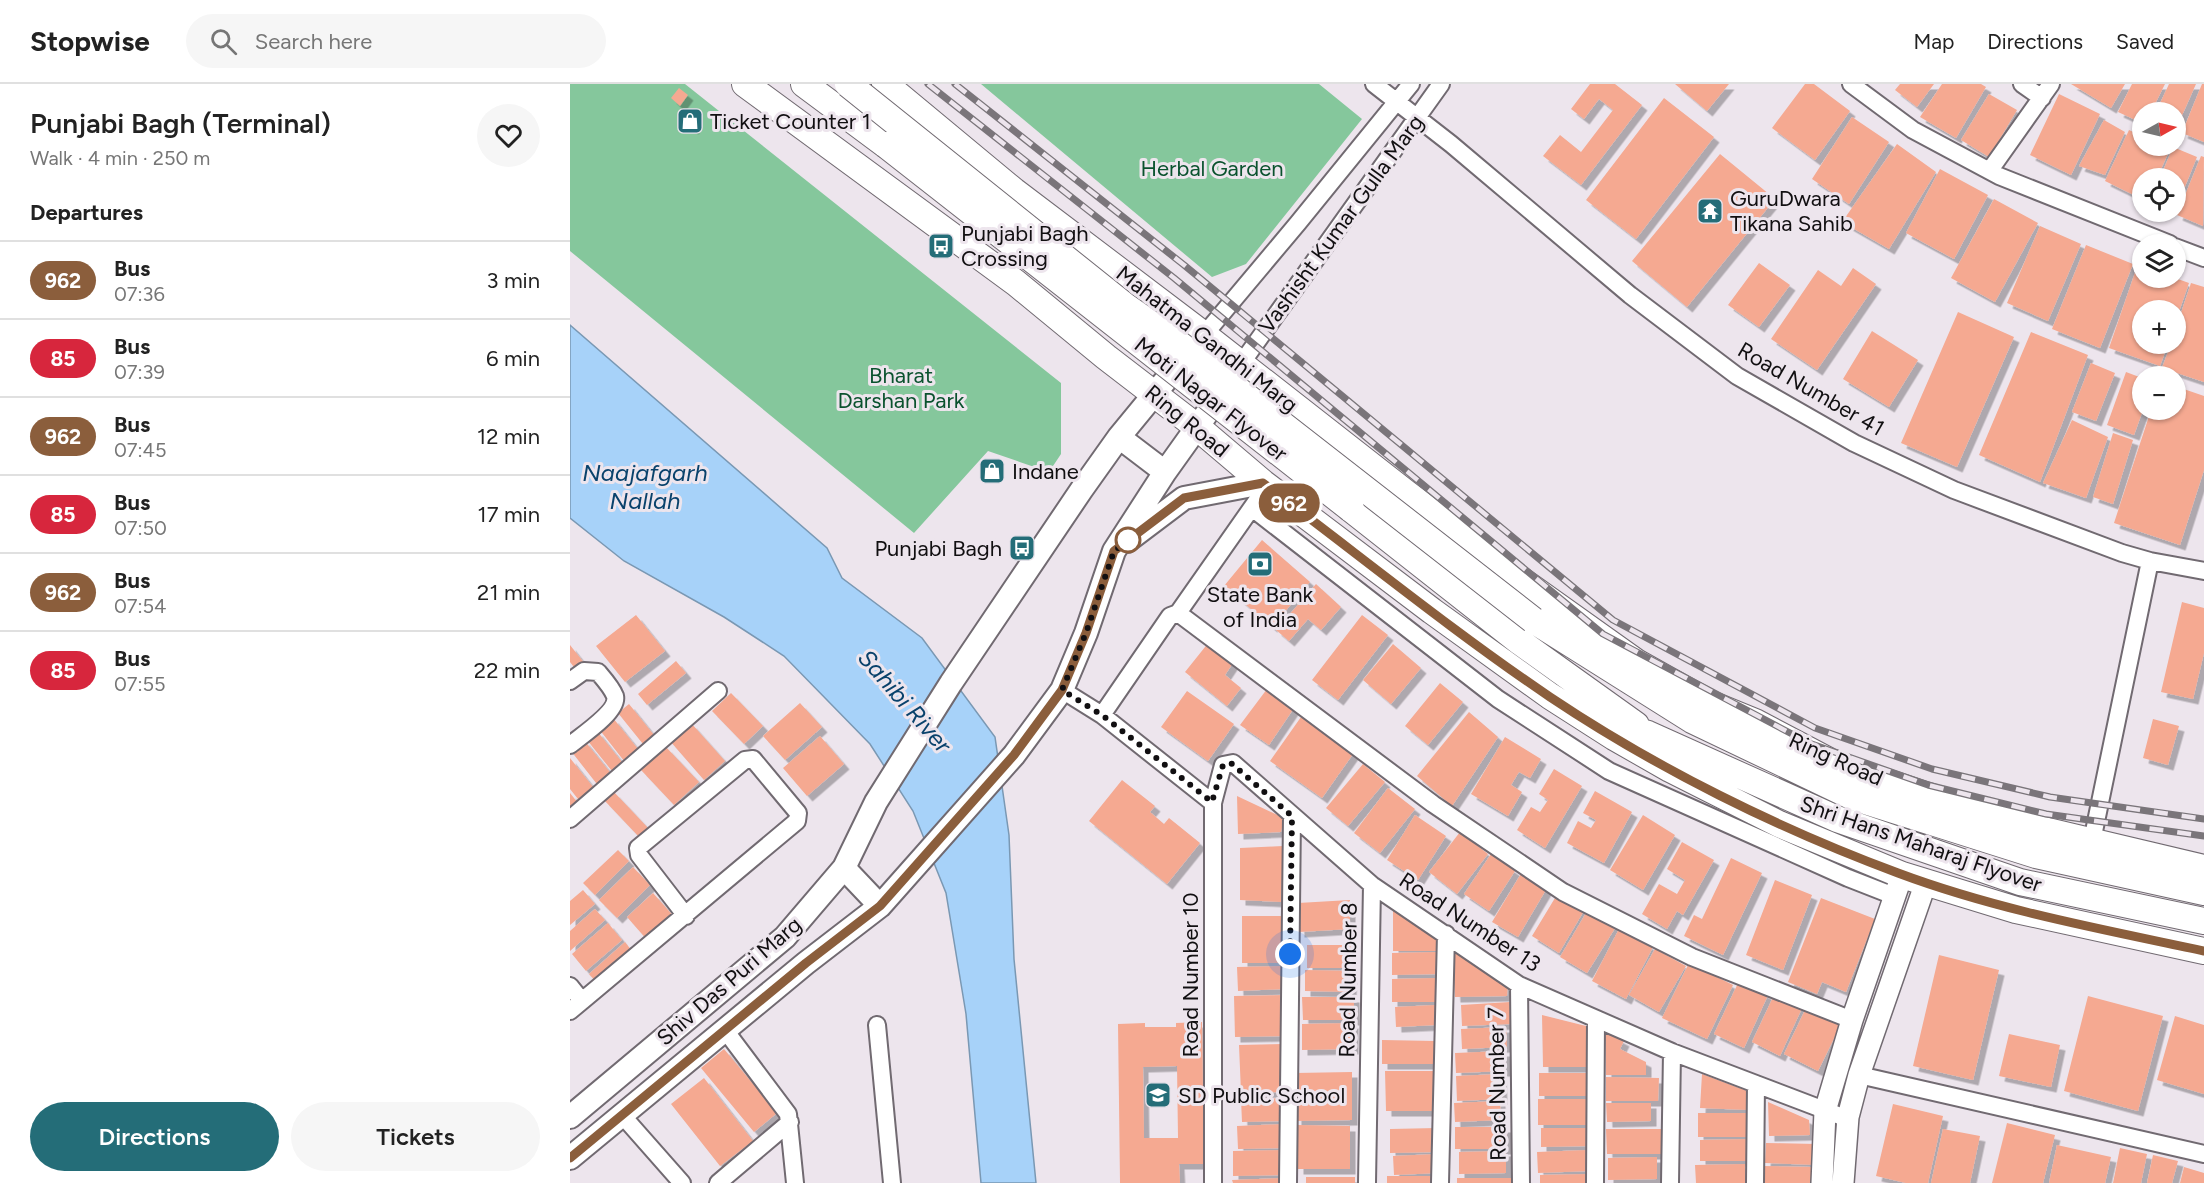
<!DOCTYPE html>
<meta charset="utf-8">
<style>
body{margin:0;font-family:Figtree,sans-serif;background:#f6f6f6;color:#222;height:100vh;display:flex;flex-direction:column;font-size:22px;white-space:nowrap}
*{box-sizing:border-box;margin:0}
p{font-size:20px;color:#767676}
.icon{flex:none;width:33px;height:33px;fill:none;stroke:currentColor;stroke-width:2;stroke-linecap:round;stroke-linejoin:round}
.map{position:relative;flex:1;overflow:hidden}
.panel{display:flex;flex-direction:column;background:#fff;width:570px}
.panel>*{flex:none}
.badge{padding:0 12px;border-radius:20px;font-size:21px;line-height:39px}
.needle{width:39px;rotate:82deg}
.fabs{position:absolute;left:1562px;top:18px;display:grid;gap:12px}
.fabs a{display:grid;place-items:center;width:54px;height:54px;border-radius:50%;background:#fff;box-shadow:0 2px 4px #0004;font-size:30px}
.you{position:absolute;width:30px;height:30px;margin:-15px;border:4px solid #fff;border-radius:50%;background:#1a73e8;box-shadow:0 0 0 9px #1a73e833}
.map>.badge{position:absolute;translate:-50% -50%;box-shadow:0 0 0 3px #fff}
h2{padding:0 30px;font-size:22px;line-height:54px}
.round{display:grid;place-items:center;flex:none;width:63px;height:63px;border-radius:32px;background:#f6f6f6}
.summary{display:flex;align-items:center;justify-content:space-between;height:102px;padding:0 30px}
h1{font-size:28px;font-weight:600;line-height:45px}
.cta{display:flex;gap:12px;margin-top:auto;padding:12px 30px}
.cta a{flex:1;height:69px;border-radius:36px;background:#246d78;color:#fff;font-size:24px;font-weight:600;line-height:69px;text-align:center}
.cta a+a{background:#f6f6f6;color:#222}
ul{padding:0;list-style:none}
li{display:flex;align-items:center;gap:18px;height:78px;padding:0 30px;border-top:2px solid #e0e0e0}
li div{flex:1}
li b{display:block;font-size:22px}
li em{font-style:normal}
li .badge{min-width:66px;font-weight:700;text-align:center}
header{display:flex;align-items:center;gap:36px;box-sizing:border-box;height:84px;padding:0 30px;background:#fff;border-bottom:2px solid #e0e0e0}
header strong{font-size:28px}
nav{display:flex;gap:33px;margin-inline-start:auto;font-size:21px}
.search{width:420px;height:54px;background:#f6f6f6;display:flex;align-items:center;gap:15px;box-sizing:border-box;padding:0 21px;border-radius:33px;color:#767676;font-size:22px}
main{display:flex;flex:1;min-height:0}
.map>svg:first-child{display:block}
.green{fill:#85c79c}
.water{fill:#a7d2f9;stroke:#7a98b3;stroke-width:1.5}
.building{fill:#f5a991;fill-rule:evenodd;filter:url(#shadow)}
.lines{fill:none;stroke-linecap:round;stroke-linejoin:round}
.minor-casing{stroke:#716a71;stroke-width:20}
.tertiary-casing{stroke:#716a71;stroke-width:24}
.secondary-casing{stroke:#716a71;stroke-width:26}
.primary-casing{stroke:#716a71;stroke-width:28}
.minor{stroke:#fff;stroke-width:16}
.tertiary{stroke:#fff;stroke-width:21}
.secondary{stroke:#fff;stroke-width:22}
.primary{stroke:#fff;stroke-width:26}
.rail-casing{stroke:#7a757a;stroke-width:7}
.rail{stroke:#ede5ed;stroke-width:4.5;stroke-dasharray:14;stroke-linecap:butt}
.primary-bridge-casing{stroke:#716a71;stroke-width:28;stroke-linecap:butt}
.primary-bridge{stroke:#fff;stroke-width:26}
.line-casing{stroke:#fff;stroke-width:14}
.line{stroke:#8b5e3c;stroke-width:9}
.walk{stroke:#110f11;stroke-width:6;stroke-dasharray:0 10.8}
.stop-dot{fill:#fff;stroke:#8b5e3c;stroke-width:3}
.labels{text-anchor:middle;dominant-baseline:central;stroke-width:6;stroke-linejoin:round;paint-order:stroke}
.poi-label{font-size:22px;fill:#110f11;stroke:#ede5ed;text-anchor:start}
.park-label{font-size:22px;fill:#0a522e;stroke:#ede5ed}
.street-label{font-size:22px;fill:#110f11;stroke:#ede5ed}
.water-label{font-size:24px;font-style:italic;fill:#09426c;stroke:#ede5ed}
</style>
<header>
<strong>Stopwise</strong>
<div class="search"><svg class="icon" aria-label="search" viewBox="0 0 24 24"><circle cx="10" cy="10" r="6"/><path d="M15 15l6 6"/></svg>Search here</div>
<nav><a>Map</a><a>Directions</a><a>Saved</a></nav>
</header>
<main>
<section class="panel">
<div class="summary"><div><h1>Punjabi Bagh (Terminal)</h1><p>Walk · 4 min · 250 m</p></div><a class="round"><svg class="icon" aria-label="heart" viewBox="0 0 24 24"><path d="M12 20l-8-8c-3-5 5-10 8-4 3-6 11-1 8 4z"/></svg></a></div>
<h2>Departures</h2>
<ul>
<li><span class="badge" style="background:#8b5e3c;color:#fff">962</span><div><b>Bus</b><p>07:36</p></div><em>3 min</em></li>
<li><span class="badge" style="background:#d7263d;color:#fff">85</span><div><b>Bus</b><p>07:39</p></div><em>6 min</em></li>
<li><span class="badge" style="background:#8b5e3c;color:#fff">962</span><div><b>Bus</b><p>07:45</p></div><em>12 min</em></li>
<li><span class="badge" style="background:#d7263d;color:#fff">85</span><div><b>Bus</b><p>07:50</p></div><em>17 min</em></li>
<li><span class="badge" style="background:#8b5e3c;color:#fff">962</span><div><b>Bus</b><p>07:54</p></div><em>21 min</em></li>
<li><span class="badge" style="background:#d7263d;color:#fff">85</span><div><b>Bus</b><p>07:55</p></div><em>22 min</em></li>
</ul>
<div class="cta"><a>Directions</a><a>Tickets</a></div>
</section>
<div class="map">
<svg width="1634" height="1099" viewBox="0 0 1634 1099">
<defs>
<filter id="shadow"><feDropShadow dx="5.5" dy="5.5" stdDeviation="0" flood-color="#0004"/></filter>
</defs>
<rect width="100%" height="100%" fill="#ede5ed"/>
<path class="green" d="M0 0H115L491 299V370L479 388 418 367 344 449 0 167Z
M411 0H749L792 35 676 180 642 193Z"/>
<path class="water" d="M0 241 257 464 272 494 352 554 425 653 439 751 444 875 466 1099H411L396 930 376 809 343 727 300 660 214 572 154 533 54 477 0 434Z"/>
<path class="building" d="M1020 0H1045L1072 21 1011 101 973 72 990 51 1011 68 1043 26 1029 15 1014 35 1001 25Z
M1105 0H1159L1137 27Z
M1235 0H1244L1280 27 1245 76 1202 44Z
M1330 0H1364L1347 23 1325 6Z
M1372 0H1411L1416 3 1386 54 1350 33Z
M1501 0H1555L1541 24Z
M1562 0H1595L1581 28H1572V39L1548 28Z
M1599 0H1626L1605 47V28H1586Z
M1632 0H1634V58L1612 49Z
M109 4 118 11 110 22 101 14Z
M1419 10 1447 26 1419 73 1391 56Z
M1489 10 1530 30 1501 91 1460 71Z
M1094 14 1144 53 1066 155 1016 116Z
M116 31 127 39 123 45 112 37Z
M1282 33 1319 58 1279 120 1242 95Z
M1534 36 1555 48 1535 91 1509 82Z
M1559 46 1572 52V62H1592L1600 65 1587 94H1572V115L1535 97Z
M1327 60 1366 88 1319 165 1272 138Z
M1603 63 1627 73 1605 127V94H1590Z
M1150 70 1205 115 1117 223 1062 177Z
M1631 72 1634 73 1633 142 1607 131Z
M1370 85 1418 111 1384 175 1336 149Z
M1424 115 1468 139 1425 218 1381 194Z
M1470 142 1511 160 1478 237 1437 219Z
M1516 161 1563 180 1530 264 1482 245Z
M1189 179 1220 201 1189 243 1158 221Z
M1568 180 1572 181V194H1605L1619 199 1605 239V226H1572V260H1598L1590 282 1539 264Z
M1283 184 1306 200 1247 286 1201 255 1248 186 1271 202Z
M1621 199 1634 203V298L1592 284 1601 260H1605V247Z
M1388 228 1444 253 1387 383 1331 359Z
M1302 247 1348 276 1319 323 1273 295Z
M1461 248 1518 271 1470 398 1409 371Z
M1521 279 1545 289 1526 337 1502 328Z
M1556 288 1572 294 1573 326 1564 351 1537 341Z
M1605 302 1634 312V386L1610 461 1544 439 1581 326H1605Z
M1502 336 1538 353 1516 414 1473 399Z
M1543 349 1563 356 1543 420 1523 413Z
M692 456 740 498 702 543 654 502Z
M746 500 771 523 751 546 738 535 719 557 706 546Z
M1612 518 1634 524V569L1623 615 1591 608Z
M66 531 95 567 55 598 26 562Z
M792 531 818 551 768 616 742 596Z
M639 558 663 579 655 591 671 604 657 622 615 588Z
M823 560 851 584 821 620 793 596Z
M0 561 15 580 7 587 0 578Z
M106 577 116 589 77 621 68 610Z
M870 599 893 618 858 661 835 642Z
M697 605 724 624 699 661 670 641Z
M617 607 664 640 638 677 591 643Z
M161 609 193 642 174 660 142 627Z
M230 619 252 643 215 676 193 652Z
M59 620 88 656 77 665 48 629Z
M899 628 928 653 882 722 847 692Z
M731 633 783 670 752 714 700 677Z
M43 634 72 670 58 682 29 645Z
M1583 635 1609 642 1598 681 1573 674Z
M121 639 155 677 134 696 100 657Z
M27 647 56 683 46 692 17 656Z
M250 652 274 680 237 712 213 684Z
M935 653 971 675 960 694 949 688 941 701 952 708 938 732 901 710Z
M14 656 43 692 30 704 1 667Z
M96 663 129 698 104 721 71 686Z
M0 674 27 708 12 720 0 705Z
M793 680 815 698 778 742 756 724Z
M984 685 1012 702 975 764 947 746 961 723 970 728 978 716 969 710Z
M552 696 585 722 580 728 594 740 599 734 630 759 597 800 519 737Z
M818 704 845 725 810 769 784 749Z
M1025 707 1062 728 1034 779 997 759 1008 737 1021 744 1026 736 1013 729Z
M44 708 79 745 70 754 34 716Z
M0 709 12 724 0 734Z
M667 712 714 734 711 748 668 750Z
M845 731 876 752 848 796 817 776Z
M1073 731 1105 751 1073 806 1040 786Z
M890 748 918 770 887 810 859 788Z
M1112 758 1144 776 1113 831 1107 827 1097 845 1072 830 1089 800 1107 810 1115 796 1097 785Z
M713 762 711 818 670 816V764Z
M48 766 59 777 25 811 13 799Z
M921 770 945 787 919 827 894 810Z
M1161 774 1192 789 1153 871 1114 852 1124 831 1132 835Z
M63 783 80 801 47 834 29 816Z
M952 788 977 804 948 853 922 838Z
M1205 796 1242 811 1213 886 1176 871Z
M13 806 25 820 0 841V817Z
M83 809 105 834 79 858 57 833Z
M988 809 1015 825 989 869 962 852Z
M1251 814 1305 835 1276 908 1252 898 1247 910 1218 898Z
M780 816V845L729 848 728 819Z
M1019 824 1047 841 1017 889 990 873Z
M25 825 35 836 0 867V847Z
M823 826 868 852 869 867H823Z
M672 832H719V879H672Z
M38 839 52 856 16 887 2 870Z
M1049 845 1083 863 1056 915 1022 897Z
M55 858 62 867 26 898 19 890Z
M882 858 938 896 937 912 885 913Z
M737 861H781V884H737Z
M1085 865 1116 882 1089 928 1059 911Z
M868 868 869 890 822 891V869Z
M1369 871 1429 886 1403 996 1343 982Z
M1119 879 1163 901 1137 955 1092 934Z
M714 882 715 905 668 907 667 883Z
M735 886 782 887 781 908 735 907Z
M866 894V918H822V895Z
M1169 897 1198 911 1174 964 1144 950Z
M1205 909 1233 922 1210 972 1182 958Z
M714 911 715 952 665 953 664 912Z
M1518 912 1593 932 1568 1027 1494 1007Z
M732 913H784V936H733Z
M940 918 941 940 892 942 891 921Z
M866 921 867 941 826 943 825 923Z
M1237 922 1271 940 1248 987 1214 970Z
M972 931 1020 943V983H973Z
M1605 932 1634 941V1010L1587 996Z
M632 938 634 1080H609L610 1099H550L548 940 575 939V943H606V939ZM607 982 608 1054H574L573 983Z
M783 939V965L732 966V940Z
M936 943 937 963 892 965 891 945Z
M1035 947 1054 957 1050 965 1076 978V991H1036Z
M1439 950 1490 961 1481 1003 1429 992Z
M812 956 865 957 866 980H812Z
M712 960 714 1008 671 1009 669 961Z
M154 965 207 1029 184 1048 131 984Z
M935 967 936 987 886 989 885 969Z
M815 987H868L867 1027H816Z
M782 988V1036L726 1037 725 989Z
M969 989H1018V1012H969Z
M931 990 932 1015 887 1017 886 992Z
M1132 990 1180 1008 1179 1026 1130 1024Z
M1036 993 1089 994 1088 1017H1036Z
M134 994 183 1057 150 1082 101 1020Z
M713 1014 714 1037 672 1038 671 1016Z
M968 1015H1020V1041H968Z
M930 1017 931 1036 885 1038 884 1019Z
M1198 1018 1239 1036 1240 1051 1199 1052Z
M1036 1019H1081V1037L1037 1038Z
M1323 1020 1373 1032 1358 1099H1336L1306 1092Z
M1128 1029H1180V1053H1128Z
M1437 1039 1485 1051 1473 1099H1422Z
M714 1040 715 1064 668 1065 667 1042Z
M728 1041 780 1042V1085H728Z
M885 1043H937V1065H885Z
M867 1044V1068L820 1069V1045Z
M971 1044H1019L1020 1062 971 1063Z
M1036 1045H1092V1070H1037Z
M1373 1045 1410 1052 1400 1099H1361Z
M1180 1055 1181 1077H1130V1056Z
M1196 1059 1247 1060V1081L1195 1079Z
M1487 1061 1541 1073 1535 1099H1479Z
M1550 1064 1577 1070 1571 1099H1543Z
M713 1066V1091L663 1092V1067Z
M1018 1066 1019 1087 968 1089 967 1068Z
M936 1067V1089L889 1090V1068Z
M868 1070 869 1089 824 1091 823 1072Z
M1583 1071 1608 1077 1602 1099H1577Z
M1087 1073V1095L1038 1096V1074Z
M1175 1080 1176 1099H1126L1125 1081Z
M1192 1082 1241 1083V1099H1192Z
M1614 1083 1634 1089V1099H1610Z
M1020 1090V1099H970V1091Z
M817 1092H867V1099H817Z
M736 1093H785V1099H736Z
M713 1094V1099H663L662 1096Z
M887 1094H942V1099H887Z"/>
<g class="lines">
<g class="minor-casing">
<path id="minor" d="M804 0 881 60 1060 211 1167 292 1284 359 1384 406 1552 469 1580 477 1634 487
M1281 0 1343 46 1429 92 1600 160
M1452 0 1472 14
M1420 86 1481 0
M1605 163 1634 174
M634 251 728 139 841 0
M671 280 871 0
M682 424 928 615 1039 687 1278 794 1324 812
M608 529 863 720 993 808 1122 873 1282 936
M0 597 14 587 28 588C34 595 42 604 45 612 49 627 11 652 0 661
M492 606 532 631 643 719
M532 631 600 532 608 529 697 402
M0 735 148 607
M1522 757 1580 477
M949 901 951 1099
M0 902 12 917 0 927
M12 917 227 737 228 729 183 675 175 676 68 764 69 771 116 832
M307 941 322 1099
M155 946 218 1030 225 1099
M1289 991 1634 1070
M52 1031 112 1099
M148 1099 220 1038
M643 1099V719L653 681 663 679 802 801 949 901 1102 968 1278 1035
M718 1099 722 732
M797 1099 802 801
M870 1099 876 850
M1025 1099 1026 935
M1100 1099 1102 968
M1185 1099 1186 1000"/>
</g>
<g class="tertiary-casing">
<path id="tertiary" d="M1252 1099 1255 1027 1282 936 1332 791
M1273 1099 1278 1033 1289 991 1356 798"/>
</g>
<g class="secondary-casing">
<path id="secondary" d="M549 353 595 388
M557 457 614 414 693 399
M274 784 310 822
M0 1033 215 853 274 784 306 718 381 599 512 405 549 353 614 274
M0 1074 236 879 310 822 444 671 492 606 516 549 544 467 595 388 655 304"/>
</g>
<g class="primary-casing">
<path id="primary" d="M175 0 446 199 536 273 627 343 693 399 862 527 980 612 1044 653 1100 685 1209 740 1332 791 1446 826 1634 867
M234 0 316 61
M315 0 444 107 634 251 836 409 934 484 1066 578 1141 620 1185 638 1259 677 1286 688 1377 718 1473 746 1634 784
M781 425 950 558 1066 641
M963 536 1122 636 1283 713 1466 771 1634 808
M1038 638 1078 650 1267 735 1450 798 1634 837"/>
</g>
<use href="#minor" class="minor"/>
<use href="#tertiary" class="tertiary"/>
<use href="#secondary" class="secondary"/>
<use href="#primary" class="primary"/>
<g class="rail-casing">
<path id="rail" d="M358 0 604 194 1033 550 1239 659 1358 701 1476 730 1634 752
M385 0 614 181 1043 536 1245 644 1362 685 1480 713 1634 735"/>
</g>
<use href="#rail" class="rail"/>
<g class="primary-bridge-casing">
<path id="primary-bridge" d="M278 0 555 222 609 260 963 536
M316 61 781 425"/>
</g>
<use href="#primary-bridge" class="primary-bridge"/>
</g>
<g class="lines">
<g class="line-casing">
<path id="line" d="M0 1074 236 879 310 822 444 671 492 606 516 549 544 467 614 414 693 399C788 470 881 546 980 613 1086 684 1209 745 1328 789 1427 826 1531 845 1634 867"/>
</g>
<use href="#line" class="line"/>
<path class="walk" d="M558 456 562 454 544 467 516 549 492 606 532 631 642 718 653 681 661 679 722 732 720 870"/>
</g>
<defs>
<g id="shop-square" transform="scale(1.35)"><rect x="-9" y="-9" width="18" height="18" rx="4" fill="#246d78" stroke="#ede5ed"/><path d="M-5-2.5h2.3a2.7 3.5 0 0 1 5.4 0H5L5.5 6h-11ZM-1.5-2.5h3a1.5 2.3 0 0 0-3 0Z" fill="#fff"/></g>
<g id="temple-square" transform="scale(1.35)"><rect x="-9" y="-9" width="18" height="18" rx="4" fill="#246d78" stroke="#ede5ed"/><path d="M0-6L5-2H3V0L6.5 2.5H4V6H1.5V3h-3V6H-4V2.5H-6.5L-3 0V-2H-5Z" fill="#fff"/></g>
<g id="bus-square" transform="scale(1.35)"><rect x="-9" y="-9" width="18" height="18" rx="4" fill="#246d78" stroke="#ede5ed"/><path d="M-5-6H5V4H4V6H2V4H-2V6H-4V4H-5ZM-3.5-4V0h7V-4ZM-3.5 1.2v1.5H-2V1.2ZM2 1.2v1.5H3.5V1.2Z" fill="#fff"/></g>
<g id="bank-square" transform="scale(1.35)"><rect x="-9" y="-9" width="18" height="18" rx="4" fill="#246d78" stroke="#ede5ed"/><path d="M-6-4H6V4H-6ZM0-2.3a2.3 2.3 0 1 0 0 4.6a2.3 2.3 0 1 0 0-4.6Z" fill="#fff"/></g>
<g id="school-square" transform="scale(1.35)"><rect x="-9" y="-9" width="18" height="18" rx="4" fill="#246d78" stroke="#ede5ed"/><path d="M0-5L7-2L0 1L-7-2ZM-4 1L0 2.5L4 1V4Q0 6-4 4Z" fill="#fff"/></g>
</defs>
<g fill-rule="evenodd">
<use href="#shop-square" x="120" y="37"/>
<use href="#temple-square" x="1140" y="127"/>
<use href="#bus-square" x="371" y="162"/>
<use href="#shop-square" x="422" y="387"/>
<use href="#bus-square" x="452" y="464"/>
<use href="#bank-square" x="690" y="480"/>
<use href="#school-square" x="588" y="1011"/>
</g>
<circle class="stop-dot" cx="558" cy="456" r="12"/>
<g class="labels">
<g class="poi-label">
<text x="140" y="37">Ticket Counter 1</text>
<text x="1160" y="114">GuruDwara<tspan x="1160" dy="25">Tikana Sahib</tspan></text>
<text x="391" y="149">Punjabi Bagh<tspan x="391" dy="25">Crossing</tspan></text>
<text x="442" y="387">Indane</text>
<text x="432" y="464" text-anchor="end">Punjabi Bagh</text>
<text x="690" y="510" text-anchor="middle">State Bank<tspan x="690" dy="25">of India</tspan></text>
<text x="608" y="1011">SD Public School</text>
</g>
<g class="park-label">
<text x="642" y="84">Herbal Garden</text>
<text x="331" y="291">Bharat<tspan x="331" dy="25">Darshan Park</tspan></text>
</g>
<g class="street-label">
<text transform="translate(771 140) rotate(-54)">Vashisht Kumar Gulla Marg</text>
<text transform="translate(637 255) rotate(38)">Mahatma Gandhi Marg</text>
<text transform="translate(1241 305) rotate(30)">Road Number 41</text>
<text transform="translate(641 315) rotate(38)">Moti Nagar Flyover</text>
<text transform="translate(617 337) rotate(39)">Ring Road</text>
<text transform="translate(1266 675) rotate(24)">Ring Road</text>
<text transform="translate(1351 760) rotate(19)">Shri Hans Maharaj Flyover</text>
<text transform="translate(900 838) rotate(33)">Road Number 13</text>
<text transform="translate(620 891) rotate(-90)">Road Number 10</text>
<text transform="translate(778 896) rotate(-89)">Road Number 8</text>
<text transform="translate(159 897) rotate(-41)">Shiv Das Puri Marg</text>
<text transform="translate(927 1000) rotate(-91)">Road Number 7</text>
</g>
<g class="water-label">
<text x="75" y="388">Naajafgarh<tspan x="75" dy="28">Nallah</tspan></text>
<text transform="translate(335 617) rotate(49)">Sahibi River</text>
</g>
</g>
</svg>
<div class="fabs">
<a><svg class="needle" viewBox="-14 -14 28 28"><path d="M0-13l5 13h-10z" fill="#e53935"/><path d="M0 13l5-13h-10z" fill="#767676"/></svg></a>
<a><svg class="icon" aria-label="locate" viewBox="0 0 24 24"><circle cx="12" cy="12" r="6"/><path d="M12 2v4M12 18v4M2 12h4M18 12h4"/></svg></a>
<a><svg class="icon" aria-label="layers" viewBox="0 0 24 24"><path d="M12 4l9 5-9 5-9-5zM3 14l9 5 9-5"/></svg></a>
<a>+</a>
<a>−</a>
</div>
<div class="you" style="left:720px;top:870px"></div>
<b class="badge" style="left:719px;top:419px;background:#8b5e3c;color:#fff">962</b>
</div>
</main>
